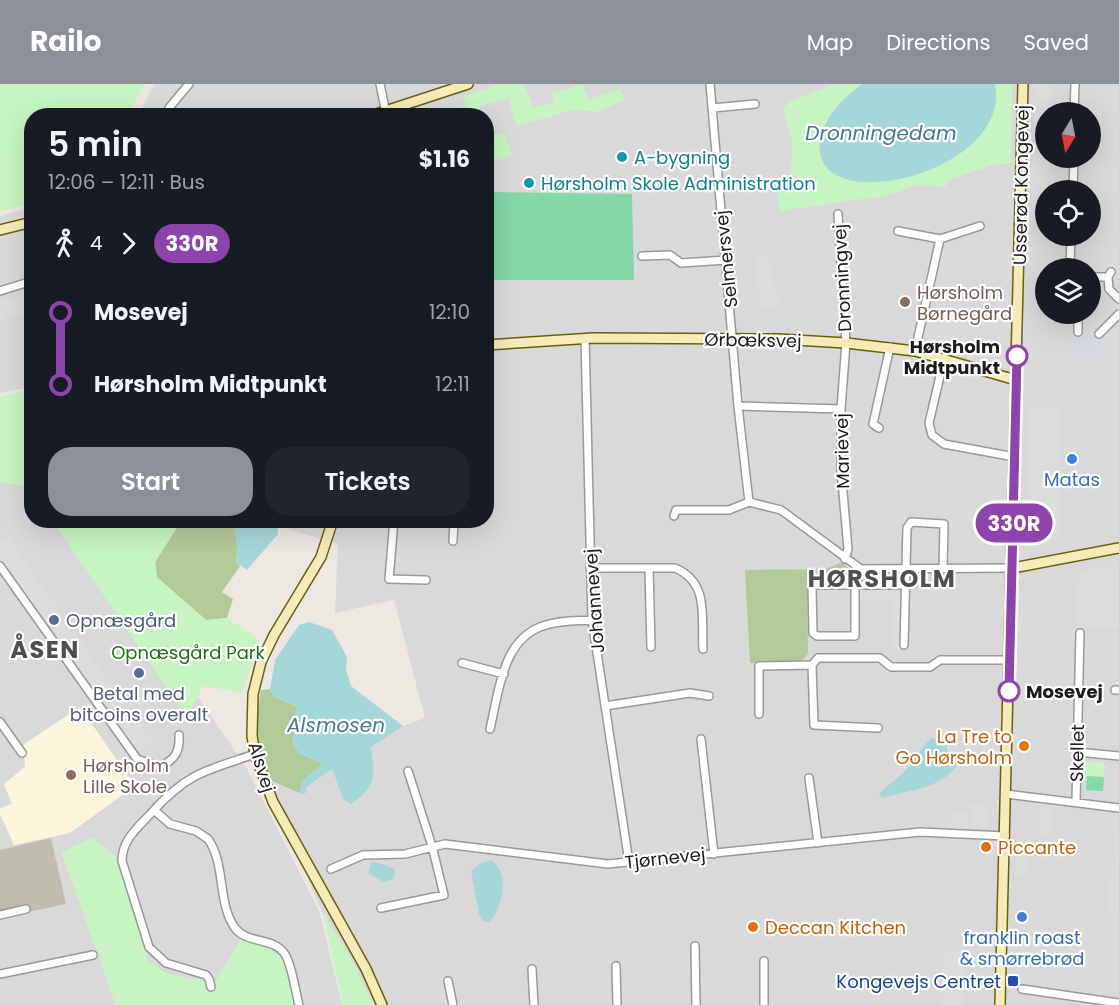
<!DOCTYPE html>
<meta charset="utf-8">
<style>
body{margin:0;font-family:Poppins,sans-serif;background:#20242c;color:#f1f3f6;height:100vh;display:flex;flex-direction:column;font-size:22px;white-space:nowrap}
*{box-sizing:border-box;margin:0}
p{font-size:20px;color:#9ea1a6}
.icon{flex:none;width:33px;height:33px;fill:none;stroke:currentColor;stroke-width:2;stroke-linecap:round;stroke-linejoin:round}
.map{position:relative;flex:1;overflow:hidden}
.details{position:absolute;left:24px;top:24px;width:470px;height:420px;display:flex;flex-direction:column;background:#171b24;border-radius:24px;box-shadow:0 6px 24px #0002}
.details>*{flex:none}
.badge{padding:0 12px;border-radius:20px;font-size:21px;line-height:39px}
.needle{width:39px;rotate:190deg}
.tools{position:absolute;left:1035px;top:18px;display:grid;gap:12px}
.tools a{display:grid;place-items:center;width:66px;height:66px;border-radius:50%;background:#171b24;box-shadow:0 6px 24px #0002;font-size:30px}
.map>.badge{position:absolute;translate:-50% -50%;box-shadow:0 0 0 3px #fff}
.legs{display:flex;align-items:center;gap:9px;height:66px;padding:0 24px;font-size:20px}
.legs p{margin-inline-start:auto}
.head{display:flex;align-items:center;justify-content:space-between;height:102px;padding:0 24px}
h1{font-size:33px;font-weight:600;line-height:45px}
.cta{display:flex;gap:12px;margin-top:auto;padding:12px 24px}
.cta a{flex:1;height:69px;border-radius:24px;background:#8c9099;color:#fff;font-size:24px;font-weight:600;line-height:69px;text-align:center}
.cta a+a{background:#20242c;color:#f1f3f6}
ul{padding:0 24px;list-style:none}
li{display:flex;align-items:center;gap:21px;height:72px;font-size:22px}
li i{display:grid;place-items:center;width:9px;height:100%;margin:0 8px;background:currentColor}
li i::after{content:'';width:15px;height:15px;margin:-8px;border:4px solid;border-radius:50%;background:#171b24}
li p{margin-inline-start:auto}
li:first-child i{background:linear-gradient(#0000 50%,currentColor 0)}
li:last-child i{background:linear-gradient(currentColor 50%,#0000 0)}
header{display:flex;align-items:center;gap:36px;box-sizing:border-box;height:84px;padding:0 30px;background:#8c9099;color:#fff}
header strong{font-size:28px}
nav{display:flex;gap:33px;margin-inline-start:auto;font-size:21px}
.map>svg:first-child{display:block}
.residential{fill:#dad9d9;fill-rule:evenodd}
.education{fill:#fcf5db}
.construction{fill:#c0bcae}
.forest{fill:#b2c999}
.park{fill:#c7f5c1}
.pitch{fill:#84d7a6}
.parking{fill:#dcdcdc}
.plaza{fill:#d6d9e2}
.water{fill:#a5d7d8}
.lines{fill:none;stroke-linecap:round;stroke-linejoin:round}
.street-casing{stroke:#999;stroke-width:10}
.secondary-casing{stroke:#6a600c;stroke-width:12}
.street{stroke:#fff;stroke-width:7}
.secondary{stroke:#f4ebb8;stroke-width:9}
.line-1-casing{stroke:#fff;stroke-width:14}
.line-1{stroke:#8e44ad;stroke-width:9}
.culture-dot{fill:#0f9aa8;stroke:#fff;stroke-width:2}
.education-dot{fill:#8d6e63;stroke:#fff;stroke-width:2}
.stop-1-dot{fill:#fff;stroke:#8e44ad;stroke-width:3}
.shop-dot{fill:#3f7fe0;stroke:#fff;stroke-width:2}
.service-dot{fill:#5c6f8a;stroke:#fff;stroke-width:2}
.food-dot{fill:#e8710a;stroke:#fff;stroke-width:2}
.transit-dot{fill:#1a4fb4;stroke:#fff;stroke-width:2}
.labels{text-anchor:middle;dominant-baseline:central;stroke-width:4.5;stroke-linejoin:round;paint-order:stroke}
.culture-label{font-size:18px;fill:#0d838f;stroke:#fff;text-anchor:start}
.street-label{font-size:18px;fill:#1c1c1c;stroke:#fff}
.education-label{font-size:18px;fill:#785e54;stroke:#fff;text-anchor:start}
.stop-label{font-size:18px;font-weight:bold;fill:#1c1c1c;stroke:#fff;text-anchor:end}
.shop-label{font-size:18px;fill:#366cbe;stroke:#fff}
.service-label{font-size:18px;fill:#4e5e75;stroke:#fff;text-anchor:start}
.park-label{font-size:18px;fill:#1e7112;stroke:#fff}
.food-label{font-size:18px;fill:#c56008;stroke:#fff;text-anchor:start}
.transit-label{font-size:18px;fill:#164399;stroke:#fff;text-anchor:end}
.water-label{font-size:20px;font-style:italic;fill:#467a8e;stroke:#fff}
.district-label{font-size:24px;font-weight:bold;letter-spacing:1.5px;fill:#4f4f4f;stroke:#fff}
</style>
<header>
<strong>Railo</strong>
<nav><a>Map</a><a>Directions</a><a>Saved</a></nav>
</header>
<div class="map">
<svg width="1119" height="921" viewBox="0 0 1119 921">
<rect width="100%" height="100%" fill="#ede7e2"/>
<path class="residential" d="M154 0H1119V921H360L267 695 305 710 307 703 332 685 343 715 371 663 403 642 425 634 394 516 335 529 338 460 285 444 283 437 486 436V32H138ZM1046 28H1090V74H1046ZM1046 106H1090V152H1046ZM1046 184H1090V230H1046Z
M31 123V303L0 309V132Z
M0 398 29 402 31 405 32 436 58 437 149 542 246 683 320 829 342 921H294L282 873 240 857 215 900 165 889 147 877 117 774 93 754 62 769 116 921H0Z"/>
<path class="education" d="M80 623 135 702 70 749 14 761 0 730V724L12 720 4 700 25 683 23 661Z"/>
<path class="construction" d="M51 754 66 820 0 834V766Z"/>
<path class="forest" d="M181 437 233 438 238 464 236 478 240 482 222 508 233 515 227 534 206 536 157 494 155 478Z
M842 478 857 492 807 494 808 570 801 578 750 579 745 486 826 485Z
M270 605 274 613 296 622 299 669 323 680 302 697 300 709 267 695C257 664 255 637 261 606Z"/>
<path class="park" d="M0 0H145L128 31 32 32 31 119 0 127Z
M502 0H524L533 23 554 19 551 10 582 0 589 15 620 5 625 16 594 29 593 27 572 26 517 42 508 14 479 22 481 31H469L463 12Z
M836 0H1012L1011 79 993 81 949 96 945 103 917 101 889 111 779 127 777 97 791 94 792 57 783 26 788 18Z
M504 50 512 71 491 79 486 73V53Z
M31 305H32L31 406 29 402 0 398V313Z
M53 437H181L155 478 157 493 206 536 227 534 260 556 242 609 203 602 187 633Z
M1086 678H1102L1105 683 1104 693 1085 692Z
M93 754 117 774 147 877 166 889 214 900 240 856C289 868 283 876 294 921H116L62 768Z
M323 828 357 886 373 921H343Z"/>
<path class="pitch" d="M492 108 632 110 634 196H490Z
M1087 692 1104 693 1103 707 1086 706Z"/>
<path class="parking" d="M1035 0H1052L1051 28H1046V74H1050L1045 138 1031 137Z
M765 169V175L772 176 775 205 779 209V223H761L762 207H757L754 170Z
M31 209V229L0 235V217Z
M1027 324H1059L1061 455 1030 456Z
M8 453 122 616 153 658 136 669 0 477V459Z
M1087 483 1119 484V546L1076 543 1079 488 1086 489Z
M817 493H897V503H906L907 565H893V515H854V508H834V500H817Z
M970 720H989V743H970Z
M1039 723 1054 724 1053 753 1039 752Z
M951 727H968V744L950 743Z
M1119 743V828L1109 826 1107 818Z
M1017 758 1029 760 1025 791 1015 789Z
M944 867H965L964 921H942Z"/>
<path class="plaza" d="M1097 248 1102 253V275L1070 277 1069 249Z"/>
<path class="water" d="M862 0H995C1013 90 810 137 820 58 823 34 843 14 862 0Z
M278 436V450L247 486 236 478 238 464 232 437Z
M309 538 332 546 347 573 346 585 351 602 403 642 371 663C375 693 377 702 351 720L343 715 332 685 307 703 305 710 300 709 302 697 323 680 299 669 292 660 296 622 274 613 270 605 275 576 299 541Z
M932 654 946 656 947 667 954 672 957 682C939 706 906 706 883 714L879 711C886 701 896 696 904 688 916 677 919 664 932 654Z
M491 776C511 789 502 823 490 838H484L479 830 471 787 481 779Z
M372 777 394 784 395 790 392 796 383 798 368 789Z"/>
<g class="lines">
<g class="street-casing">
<path id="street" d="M380 0 386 29
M710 0 738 322 749 418
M713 24 755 20
M1074 28 1075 0
M167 32 169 24 189 0
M1073 106 1074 74
M838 130 846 259 841 325V386L848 465 845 475
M898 147 940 155 915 267
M940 155 980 142
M642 172 670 171 681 179 726 176
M1070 184 1071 152
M1111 188 1108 193 1109 205 1119 215
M1090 193H1108
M0 207 32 197
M1078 230V248
M1099 250 1119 230
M585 254 592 536 629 778
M944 275 929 339 932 351 944 360 1015 373
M738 322 841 325
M879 344 873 340 890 263
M749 418 781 426 861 485 1013 484
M674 432 676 426H729L749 418
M394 436 389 495 426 496
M453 457 454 436
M0 482 137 675 159 683C175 676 180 668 179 651
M590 484H675C710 499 701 533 703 565
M649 484 651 563
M855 501V552H817L813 549 812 504 816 501H904
M904 561 907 444 911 438 944 440 943 485
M462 579 504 590
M812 581 814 641 878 644
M1115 606H1119
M605 622 690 609 709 612
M759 630V582L812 581 818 574H880L891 583H930L940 576H1010
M0 638 22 669
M490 645C499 608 502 553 546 541 561 536 577 537 592 536
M701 655 714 770
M1077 668 1119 672
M809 694 818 759
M1006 710 1119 724
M1076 718 1080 549
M154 726C189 688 208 686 255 670
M331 785 363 771 405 770 445 760 608 780 920 748 1005 752
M381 824 444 811 432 762 408 687
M0 831 26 825
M695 862 696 921
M764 877V921
M616 882 617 921
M532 885 534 921
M0 890 93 871
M448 897 453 921
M211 903 209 895 206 891 166 879 149 863 122 777C122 754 140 742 154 726L170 740 196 747 208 755C226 780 217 819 235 844 248 861 275 852 286 872 293 886 295 906 299 921
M1022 905 1119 919"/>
</g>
<g class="secondary-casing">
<path id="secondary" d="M370 32 468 0
M0 146 32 138
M486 261 593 254 778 255 846 259 915 267 1016 296
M333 436 321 473 274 551 261 578 253 610 252 652 255 670 273 718 366 885 382 921
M1013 484 1119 464
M1000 921 1023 0"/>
</g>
<use href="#street" class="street"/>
<use href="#secondary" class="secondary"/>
</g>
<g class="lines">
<g class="line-1-casing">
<path id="line-1" d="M1009 607 1017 272"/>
</g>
<use href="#line-1" class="line-1"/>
</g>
<g class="culture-dot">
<circle cx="622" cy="73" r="6"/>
<circle cx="529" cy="99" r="6"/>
</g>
<g class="education-dot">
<circle cx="905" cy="218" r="6"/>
<circle cx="71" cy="691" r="6"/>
</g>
<g class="stop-1-dot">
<circle cx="1017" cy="272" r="10"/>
<circle cx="1009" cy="607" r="10"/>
</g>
<g class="shop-dot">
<circle cx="1072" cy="375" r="6"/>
<circle cx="1022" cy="833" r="6"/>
</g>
<g class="service-dot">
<circle cx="54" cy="536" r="6"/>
<circle cx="139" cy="589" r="6"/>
</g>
<g class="food-dot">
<circle cx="1024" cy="662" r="6"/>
<circle cx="986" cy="763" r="6"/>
<circle cx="753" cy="843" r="6"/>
</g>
<rect class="transit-dot" x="1007" y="891" width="12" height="12" rx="3"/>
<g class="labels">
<g class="culture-label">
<text x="634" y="73">A-bygning</text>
<text x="541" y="99">Hørsholm Skole Administration</text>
</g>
<g class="street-label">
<text transform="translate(1021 101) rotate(-89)">Usserød Kongevej</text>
<text transform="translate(726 175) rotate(-96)">Selmersvej</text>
<text transform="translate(842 194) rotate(-93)">Dronningvej</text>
<text transform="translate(753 256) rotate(1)">Ørbæksvej</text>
<text transform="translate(842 367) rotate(-91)">Marievej</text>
<text transform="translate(594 517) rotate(-94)">Johannevej</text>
<text transform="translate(1077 669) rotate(-89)">Skellet</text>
<text transform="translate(262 683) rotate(73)">Alsvej</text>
<text transform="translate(665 774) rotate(-6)">Tjørnevej</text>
</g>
<g class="education-label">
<text x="917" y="208">Hørsholm<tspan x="917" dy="21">Børnegård</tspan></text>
<text x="83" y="681">Hørsholm<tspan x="83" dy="21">Lille Skole</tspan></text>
</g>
<g class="stop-label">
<text x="1000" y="262">Hørsholm<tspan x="1000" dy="21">Midtpunkt</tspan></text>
<text x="1026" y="607" text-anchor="start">Mosevej</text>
</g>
<g class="shop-label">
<text x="1072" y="395">Matas</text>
<text x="1022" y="853">franklin roast<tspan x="1022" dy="21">&amp; smørrebrød</tspan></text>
</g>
<g class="service-label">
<text x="66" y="536">Opnæsgård</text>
<text x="139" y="609" text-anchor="middle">Betal med<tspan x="139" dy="21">bitcoins overalt</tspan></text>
</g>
<g class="park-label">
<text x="188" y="568">Opnæsgård Park</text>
</g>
<g class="food-label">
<text x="1012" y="652" text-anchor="end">La Tre to<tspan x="1012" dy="21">Go Hørsholm</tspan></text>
<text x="998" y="763">Piccante</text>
<text x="765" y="843">Deccan Kitchen</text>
</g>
<g class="transit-label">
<text x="1001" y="897">Kongevejs Centret</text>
</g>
<g class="water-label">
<text x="881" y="49">Dronningedam</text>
<text x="336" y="641">Alsmosen</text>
</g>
<g class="district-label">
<text x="882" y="494">HØRSHOLM</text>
<text x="45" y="565">ÅSEN</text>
</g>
</g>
</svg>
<div class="tools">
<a><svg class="needle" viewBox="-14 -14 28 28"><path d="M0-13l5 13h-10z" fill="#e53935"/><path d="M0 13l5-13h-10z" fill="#9ea1a6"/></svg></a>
<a><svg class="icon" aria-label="locate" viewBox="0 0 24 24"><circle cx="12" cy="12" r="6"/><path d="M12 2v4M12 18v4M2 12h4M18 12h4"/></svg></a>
<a><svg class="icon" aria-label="layers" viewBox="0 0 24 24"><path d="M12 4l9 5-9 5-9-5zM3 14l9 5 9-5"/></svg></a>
</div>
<b class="badge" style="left:1014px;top:439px;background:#8e44ad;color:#fff">330R</b>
<section class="details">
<div class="head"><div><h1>5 min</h1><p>12:06 – 12:11 · Bus</p></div><b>$1.16</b></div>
<div class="legs"><svg class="icon" aria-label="walk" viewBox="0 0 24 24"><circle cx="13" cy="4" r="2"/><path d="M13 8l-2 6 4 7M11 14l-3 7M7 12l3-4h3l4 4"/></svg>4<svg class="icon" aria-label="forward" viewBox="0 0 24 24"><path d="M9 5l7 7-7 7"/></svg><b class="badge" style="background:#8e44ad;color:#fff">330R</b></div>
<ul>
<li><i style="color:#8e44ad"></i><b>Mosevej</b><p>12:10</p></li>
<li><i style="color:#8e44ad"></i><b>Hørsholm Midtpunkt</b><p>12:11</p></li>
</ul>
<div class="cta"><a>Start</a><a>Tickets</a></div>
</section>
</div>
